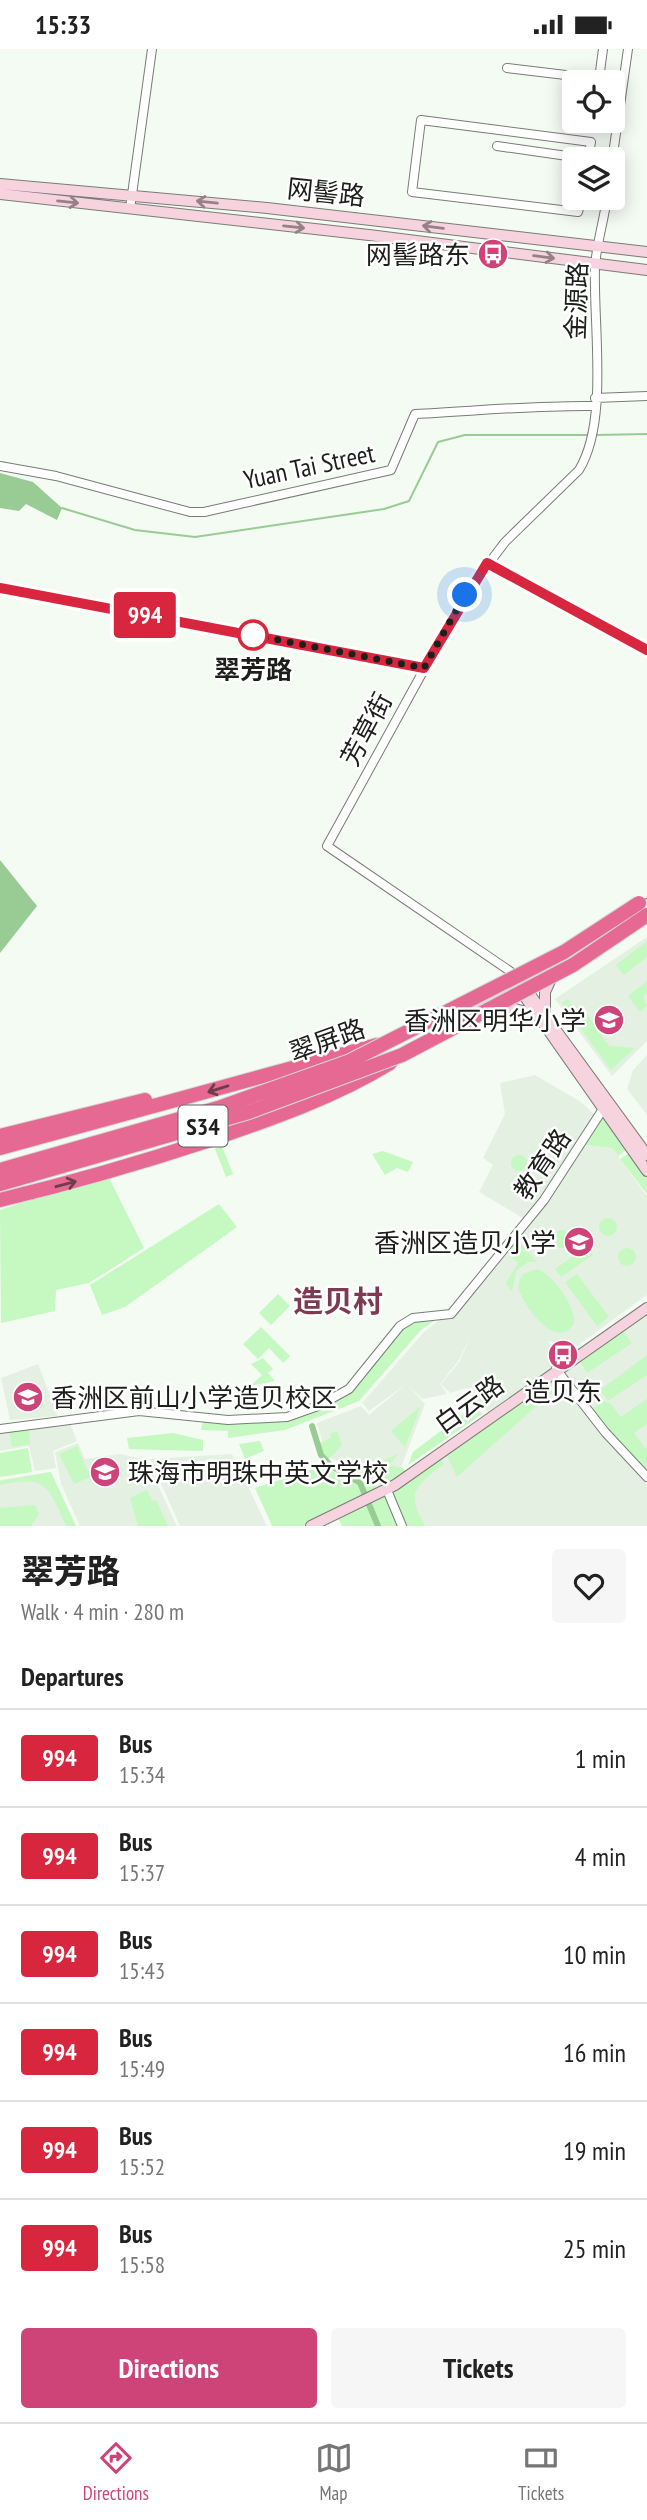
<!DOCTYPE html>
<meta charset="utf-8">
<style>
body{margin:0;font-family:"PT Sans Narrow","Noto Sans SC",sans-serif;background:#f6f6f6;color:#222;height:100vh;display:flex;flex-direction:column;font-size:26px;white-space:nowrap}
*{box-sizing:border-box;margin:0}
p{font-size:23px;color:#767676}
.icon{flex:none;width:38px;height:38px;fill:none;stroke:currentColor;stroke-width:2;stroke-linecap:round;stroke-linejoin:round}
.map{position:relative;height:1477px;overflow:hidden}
.panel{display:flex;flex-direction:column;background:#fff;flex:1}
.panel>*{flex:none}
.badge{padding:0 14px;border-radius:5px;font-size:24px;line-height:46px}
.tools{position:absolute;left:562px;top:21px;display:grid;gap:14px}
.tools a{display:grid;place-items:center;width:63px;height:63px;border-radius:7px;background:#fff;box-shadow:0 4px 18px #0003;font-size:35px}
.you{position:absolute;width:35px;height:35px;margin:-18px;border:5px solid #fff;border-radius:50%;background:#1a73e8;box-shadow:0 0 0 10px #1a73e833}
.map>.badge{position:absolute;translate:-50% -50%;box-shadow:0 0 0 4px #fff}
h2{padding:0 21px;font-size:26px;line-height:63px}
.round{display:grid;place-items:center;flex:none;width:74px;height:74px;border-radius:7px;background:#f6f6f6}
.head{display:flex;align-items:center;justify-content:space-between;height:119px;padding:0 21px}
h1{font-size:33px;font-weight:800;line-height:52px}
.cta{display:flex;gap:14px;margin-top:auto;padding:14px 21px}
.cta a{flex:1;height:80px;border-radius:7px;background:#ce4378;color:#fff;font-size:28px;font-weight:800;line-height:80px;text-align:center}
.cta a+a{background:#f6f6f6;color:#222}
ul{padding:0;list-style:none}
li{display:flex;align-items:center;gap:21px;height:98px;padding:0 21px;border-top:2px solid #e0e0e0}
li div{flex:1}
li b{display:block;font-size:26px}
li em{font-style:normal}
li .badge{min-width:77px;font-weight:700;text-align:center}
.status{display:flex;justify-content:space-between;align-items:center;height:49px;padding:0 35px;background:#fff;direction:ltr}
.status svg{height:19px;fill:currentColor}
.menu{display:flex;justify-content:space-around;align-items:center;height:98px;border-top:2px solid #e0e0e0;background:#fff;font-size:19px;color:#767676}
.menu a{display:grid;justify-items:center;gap:4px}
.menu .on{color:#ce4378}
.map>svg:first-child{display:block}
.built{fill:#e4f0e2}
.green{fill:#c6f8c1}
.water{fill:#99cc94}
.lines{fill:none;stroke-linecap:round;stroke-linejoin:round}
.stream{stroke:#99cc94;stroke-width:2}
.canal{stroke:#99cc94;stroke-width:6}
.street-casing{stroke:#777d76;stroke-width:10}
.secondary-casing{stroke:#777d76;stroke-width:12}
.highway-casing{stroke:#d6d7d6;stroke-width:16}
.street{stroke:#fff;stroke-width:8}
.secondary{stroke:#f7d2df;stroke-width:10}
.highway{stroke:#e56993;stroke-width:14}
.highway-bridge-casing{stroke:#d6d7d6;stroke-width:16;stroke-linecap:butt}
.highway-bridge{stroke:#e56993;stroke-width:14}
.oneway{stroke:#958187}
.oneway2{stroke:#6d3d4c}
.line-casing{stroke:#fff;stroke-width:16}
.line{stroke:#d7263d;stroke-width:10}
.walk{stroke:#1d1f1c;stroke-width:7;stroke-dasharray:0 12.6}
.stop-dot{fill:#fff;stroke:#d7263d;stroke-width:3.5}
.labels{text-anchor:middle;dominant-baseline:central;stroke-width:5;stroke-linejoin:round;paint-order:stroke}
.shield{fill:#fff;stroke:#616260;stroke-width:2}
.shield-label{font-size:24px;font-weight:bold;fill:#1d1f1c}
.street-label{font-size:26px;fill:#1d1f1c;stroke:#fff}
.poi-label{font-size:26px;fill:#1d1f1c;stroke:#fff;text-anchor:end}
.stop-label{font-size:26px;font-weight:bold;fill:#1d1f1c;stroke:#fff}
.quarter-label{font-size:30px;font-weight:bold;fill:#7f3950;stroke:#fff}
</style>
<div class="status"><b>15:33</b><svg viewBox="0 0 49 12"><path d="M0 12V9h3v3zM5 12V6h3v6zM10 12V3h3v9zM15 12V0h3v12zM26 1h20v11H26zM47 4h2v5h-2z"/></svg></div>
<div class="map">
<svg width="647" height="1477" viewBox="0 0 647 1477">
<rect width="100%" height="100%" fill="#f4fbf3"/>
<path class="built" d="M647 888V992L612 1027 555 950Z
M647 1006V1066L627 1040 633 1021Z
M535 1026 581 1053 595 1066 549 1137 523 1169 479 1143 493 1116 483 1109 505 1065 500 1034Z
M581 1096 612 1099 647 1147V1246L577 1297 548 1292 563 1316 489 1364 466 1339 450 1344 441 1335 460 1312 471 1286 459 1311 440 1335 447 1345 423 1350 408 1336 425 1355 397 1429 371 1446 362 1429 326 1405 317 1374 361 1357 369 1366 406 1335 369 1362 362 1354 424 1283 444 1267 450 1271 458 1263Z
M647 1263V1423L561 1322Z
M38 1315 58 1367 10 1371 1 1329Z
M556 1327 647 1434V1477H409L394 1444Z
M69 1372 77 1392 53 1402 56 1419 35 1422 29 1397 0 1402V1383Z
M78 1394 85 1410 120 1405 146 1411 177 1477H80L61 1435 55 1403Z
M232 1405 267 1477H180L150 1410Z
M50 1423 75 1477H0V1431Z"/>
<path class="green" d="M647 892V908L624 926 616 916Z
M647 932V944L643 947 647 957 640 963 628 947Z
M568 950 572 957H581L609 997 635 999 611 1021 562 954Z
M608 1055 635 1095 618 1107 612 1099 584 1096Z
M222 1097 233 1125 226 1128 215 1100Z
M637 1099 647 1114V1145L620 1110Z
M383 1102 413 1113 408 1123 397 1119 385 1126 372 1105Z
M511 1114a8 8 0 1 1 16 0a8 8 0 1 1-16 0Z
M107 1125 144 1199 89 1234 56 1241 55 1262 1 1274 0 1161Z
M219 1155 237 1178 125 1258 102 1266 90 1236Z
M599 1178a9 9 0 1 1 18 0a9 9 0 1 1-18 0Z
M553 1190a9 9 0 1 1 18 0a9 9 0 1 1-18 0Z
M516 1190 537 1213H528L516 1222 512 1243 506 1234 518 1214 506 1202Z
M587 1198 593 1206 561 1228 555 1220Z
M618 1208a9 9 0 1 1 18 0a9 9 0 1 1-18 0Z
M537 1220C553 1225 576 1258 574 1274 557 1303 525 1258 519 1241 517 1235 520 1230 523 1225Z
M577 1225 609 1268 597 1277 565 1233Z
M278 1245 290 1257 271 1276 259 1264Z
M440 1268 421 1281 359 1352 285 1381 228 1389V1382L201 1381 203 1371 285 1370 351 1341 402 1278 413 1272Z
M261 1278 290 1307 283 1314 269 1299 258 1310 243 1295Z
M623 1282 632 1294 587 1324 579 1311Z
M647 1306V1326L608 1352 600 1341Z
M263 1309 273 1320 268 1324 275 1332 250 1337 262 1326 251 1315Z
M552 1326 560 1336 457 1428 445 1403Z
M37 1336 44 1358 29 1363 22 1341Z
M647 1350V1375L634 1384 645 1399 647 1398V1419L643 1422 591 1360 604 1352 611 1355 621 1368Z
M475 1356 482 1365 408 1416 413 1403Z
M421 1357 405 1398 391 1382Z
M29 1379 30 1395 12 1398 9 1382Z
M337 1382 342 1396 328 1411 322 1404 319 1394 331 1389 330 1385Z
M173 1384 203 1391V1402L129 1400 127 1389Z
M260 1392 264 1402 245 1410 239 1395Z
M77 1397 90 1428 74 1435 59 1405Z
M28 1399 32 1423 0 1428V1404Z
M398 1405 389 1416 403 1419 407 1425 387 1439 374 1415Z
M438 1407 444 1415C416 1437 405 1442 425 1477H405L390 1442Z
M367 1415 376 1439 367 1446 360 1431 335 1417 351 1419Z
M323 1417 357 1436 364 1450 303 1477H272L255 1439Z
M51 1423 76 1477H66C49 1439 47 1425 0 1436V1432Z
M147 1441 152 1452 156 1451 168 1477H138L130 1449Z
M385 1445 399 1477H342L338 1469Z
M35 1456 39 1465 31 1477H0V1459Z"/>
<path class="water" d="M0 424 33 433 62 459 57 471 26 455 19 462 0 459Z
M0 811 37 857 0 904Z"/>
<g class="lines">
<path class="stream" d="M596 386 647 385
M62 459 135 481 195 488 384 460 409 452 438 393 465 386H590"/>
<path class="canal" d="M312 1377 321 1406 331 1417 360 1434 378 1477"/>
<g class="street-casing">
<path id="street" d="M507 19 599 30 603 0
M497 97 588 110
M612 112 628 0
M582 149 578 163 412 143 421 71 591 93 588 110
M130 160 152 0
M595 349 647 347
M0 417 56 427 190 463H204L391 421 415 365C476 362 535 356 595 357
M487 514 647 601
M0 539 423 619
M517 927 327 797 465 546 505 493 579 421C609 372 593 277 595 218 596 197 604 171 607 149
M556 1320 605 1383 647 1428
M0 1380 139 1362 228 1371 287 1368 318 1357 349 1340 400 1277 413 1269 451 1265 544 1151 603 1060
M387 1441 402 1477"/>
</g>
<g class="secondary-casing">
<path id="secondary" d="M0 135 267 159 647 203
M0 145 369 186 647 221
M523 936 647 1106
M518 938 647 1122
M474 956C536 928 592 895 647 855
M502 956 535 966
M545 962V943L550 932
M311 1477 395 1436 647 1259"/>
</g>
<g class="highway-casing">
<path id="highway" d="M0 1087 145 1051
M0 1099 377 996
M0 1151C71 1134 140 1114 210 1091 271 1070 335 1048 390 1014"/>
</g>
<use href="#street" class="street"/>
<use href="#secondary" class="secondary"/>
<use href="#highway" class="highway"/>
<g class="highway-bridge-casing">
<path id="highway-bridge" d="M0 1121 218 1059 350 1012 564 903 639 854
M0 1135 249 1063 402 1006 573 916 647 866"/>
</g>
<use href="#highway-bridge" class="highway-bridge"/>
</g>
<defs><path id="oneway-shaft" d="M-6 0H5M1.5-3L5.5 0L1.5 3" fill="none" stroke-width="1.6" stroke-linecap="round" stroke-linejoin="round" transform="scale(1.75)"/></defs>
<g class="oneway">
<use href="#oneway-shaft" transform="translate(68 153) rotate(6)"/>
<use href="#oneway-shaft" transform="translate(207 153) rotate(-174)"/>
<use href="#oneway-shaft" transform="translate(294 178) rotate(6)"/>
<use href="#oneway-shaft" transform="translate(433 178) rotate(-173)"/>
<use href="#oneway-shaft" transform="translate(544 208) rotate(7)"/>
</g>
<g class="oneway2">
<use href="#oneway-shaft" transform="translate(218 1040) rotate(163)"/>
<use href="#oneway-shaft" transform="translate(66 1135) rotate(-15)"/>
</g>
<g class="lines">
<g class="line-casing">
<path id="line" d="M0 539 424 619 487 514 647 601"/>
</g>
<use href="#line" class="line"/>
<path class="walk" d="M253 586 424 619 465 546"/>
</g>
<defs>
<g id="bus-disc" transform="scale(1.575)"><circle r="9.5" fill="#ce4378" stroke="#fff"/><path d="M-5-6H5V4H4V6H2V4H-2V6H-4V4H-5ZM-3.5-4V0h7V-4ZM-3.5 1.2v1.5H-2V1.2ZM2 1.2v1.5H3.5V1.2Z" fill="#fff"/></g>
<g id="school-disc" transform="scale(1.575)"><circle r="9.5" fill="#ce4378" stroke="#fff"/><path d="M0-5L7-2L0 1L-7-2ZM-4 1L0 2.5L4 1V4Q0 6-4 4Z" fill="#fff"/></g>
</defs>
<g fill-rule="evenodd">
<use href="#bus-disc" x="493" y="205"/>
<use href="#school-disc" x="609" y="971"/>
<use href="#school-disc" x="579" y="1193"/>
<use href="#bus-disc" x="563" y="1306"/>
<use href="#school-disc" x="28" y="1348"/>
<use href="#school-disc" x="105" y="1423"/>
</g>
<circle class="stop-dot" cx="253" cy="586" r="14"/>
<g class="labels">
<rect class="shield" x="178.5" y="1056.5" width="49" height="41" rx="5"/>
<g class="shield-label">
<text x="203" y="1077">S34</text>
</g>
<g class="street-label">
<text transform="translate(326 143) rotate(6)">网髻路</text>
<text transform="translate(576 252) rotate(-88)">金源路</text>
<text transform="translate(309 417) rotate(-12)">Yuan Tai Street</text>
<text transform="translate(366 680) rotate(-62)">芳草街</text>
<text transform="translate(327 991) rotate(-20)">翠屏路</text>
<text transform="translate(542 1115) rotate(-56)">教育路</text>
<text transform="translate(469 1355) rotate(-36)">白云路</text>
</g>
<g class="poi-label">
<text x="470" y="205">网髻路东</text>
<text x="586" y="971">香洲区明华小学</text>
<text x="556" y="1193">香洲区造贝小学</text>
<text x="563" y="1342" text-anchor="middle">造贝东</text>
<text x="51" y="1348" text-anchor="start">香洲区前山小学造贝校区</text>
<text x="128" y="1423" text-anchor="start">珠海市明珠中英文学校</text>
</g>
<g class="stop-label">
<text x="253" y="620">翠芳路</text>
</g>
<g class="quarter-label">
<text x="338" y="1251">造贝村</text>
</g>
</g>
</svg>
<div class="tools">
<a><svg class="icon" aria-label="locate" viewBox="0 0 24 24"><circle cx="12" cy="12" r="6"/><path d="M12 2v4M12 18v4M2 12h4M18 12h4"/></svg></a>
<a><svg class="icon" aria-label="layers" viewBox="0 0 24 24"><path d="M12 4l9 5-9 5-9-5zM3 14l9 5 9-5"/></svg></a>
</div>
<div class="you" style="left:465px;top:546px"></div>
<b class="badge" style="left:145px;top:566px;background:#d7263d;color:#fff">994</b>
</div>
<section class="panel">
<div class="head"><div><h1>翠芳路</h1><p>Walk · 4 min · 280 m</p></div><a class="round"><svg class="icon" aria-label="heart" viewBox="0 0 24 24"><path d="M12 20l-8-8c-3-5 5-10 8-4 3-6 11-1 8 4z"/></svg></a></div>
<h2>Departures</h2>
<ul>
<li><span class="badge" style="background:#d7263d;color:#fff">994</span><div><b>Bus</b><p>15:34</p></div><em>1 min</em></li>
<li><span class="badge" style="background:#d7263d;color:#fff">994</span><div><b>Bus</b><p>15:37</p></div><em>4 min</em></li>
<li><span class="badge" style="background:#d7263d;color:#fff">994</span><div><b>Bus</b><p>15:43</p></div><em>10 min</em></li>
<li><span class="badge" style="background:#d7263d;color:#fff">994</span><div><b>Bus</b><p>15:49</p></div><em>16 min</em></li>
<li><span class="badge" style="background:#d7263d;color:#fff">994</span><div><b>Bus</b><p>15:52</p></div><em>19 min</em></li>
<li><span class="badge" style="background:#d7263d;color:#fff">994</span><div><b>Bus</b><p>15:58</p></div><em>25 min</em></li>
</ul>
<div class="cta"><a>Directions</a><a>Tickets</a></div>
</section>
<nav class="menu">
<a class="on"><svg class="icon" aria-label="directions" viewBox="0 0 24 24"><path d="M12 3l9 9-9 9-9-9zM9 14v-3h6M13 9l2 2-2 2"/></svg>Directions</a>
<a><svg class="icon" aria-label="map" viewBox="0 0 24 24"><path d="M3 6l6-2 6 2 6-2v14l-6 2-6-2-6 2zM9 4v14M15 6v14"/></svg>Map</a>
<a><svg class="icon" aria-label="tickets" viewBox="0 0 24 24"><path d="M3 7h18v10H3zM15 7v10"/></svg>Tickets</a>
</nav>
